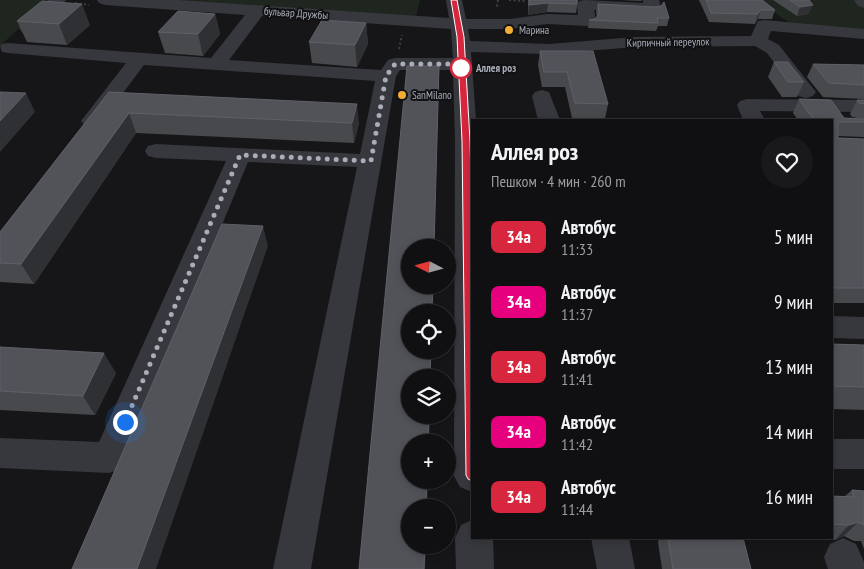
<!DOCTYPE html>
<html lang="ru">
<meta charset="utf-8">
<style>
body{margin:0;font-family:"PT Sans Narrow",sans-serif;background:#19191b;color:#f1f3f6;height:100vh;display:flex;flex-direction:column;font-size:19px;white-space:nowrap}
*{box-sizing:border-box;margin:0}
p{font-size:16px;color:#9c9d9f}
.icon{flex:none;width:28px;height:28px;fill:none;stroke:currentColor;stroke-width:2;stroke-linecap:round;stroke-linejoin:round}
.map{position:relative;flex:1;overflow:hidden}
.details{position:absolute;left:471px;top:119px;width:362px;height:420px;display:flex;flex-direction:column;background:#101012;border-radius:0px;box-shadow:0 2px 8px #0003,0 0 0 1px #303032}
.details>*{flex:none}
.badge{padding:0 10px;border-radius:8px;font-size:18px;line-height:32px}
.needle{width:32px;rotate:276deg}
.fabs{position:absolute;left:401px;top:239px;display:grid;gap:10px}
.fabs a{display:grid;place-items:center;width:55px;height:55px;border-radius:50%;background:#101012;box-shadow:0 2px 8px #0003,0 0 0 1px #303032;font-size:25px}
.you{position:absolute;width:25px;height:25px;margin:-12px;border:4px solid #fff;border-radius:50%;background:#1a73e8;box-shadow:0 0 0 8px #1a73e833}
.map>.badge{position:absolute;translate:-50% -50%;box-shadow:0 0 0 2px #fff}
.round{display:grid;place-items:center;flex:none;width:52px;height:52px;border-radius:26px;background:#19191b}
.summary{display:flex;align-items:center;justify-content:space-between;height:85px;padding:0 20px}
h1{font-size:24px;font-weight:700;line-height:38px}
ul{padding:0;list-style:none}
li{display:flex;align-items:center;gap:15px;height:65px;padding:0 20px}
li div{flex:1}
li b{display:block;font-size:19px}
li em{font-style:normal}
li .badge{min-width:55px;font-weight:700;text-align:center}
.map>svg:first-child{display:block}
.green{fill:#1e261f}
.lines{fill:none;stroke-linecap:round;stroke-linejoin:round}
.path{stroke:#3d3f44;stroke-width:2;stroke-dasharray:2 2.5;stroke-linecap:butt}
.minor{fill:#37383d;fill-rule:evenodd}
.wall{fill:#47494d}
.shaded-wall{fill:#2f3033}
.building{fill:#525359;stroke:#5f6168}
.line{fill:#d7263d;stroke:#fff}
.walk{stroke:#a8adb8;stroke-width:5;stroke-dasharray:0 9}
.poi-dot{fill:#f2ae34;stroke:#111113;stroke-width:2}
.stop-dot{fill:#fff;stroke:#d7263d;stroke-width:2.5}
.labels{text-anchor:middle;dominant-baseline:central;stroke-width:4;stroke-linejoin:round;paint-order:stroke}
.far-street-label{font-size:11px;fill:#a8adb8;stroke:#111113}
.far-poi-label{font-size:11px;fill:#a8adb8;stroke:#111113;text-anchor:start}
.far-stop-label{font-size:11px;font-weight:bold;fill:#a8adb8;stroke:#111113;text-anchor:start}
</style>
<div class="map">
<svg width="864" height="569" viewBox="0 0 864 569">
<rect width="100%" height="100%" fill="#161618"/>
<path class="green" d="M0 0H45L42 3 45 4 0 46Z
M169 0H420L416 17Z
M755 0H864V38L805 33Z"/>
<g class="lines">
<path class="path" d="M498 0 497 6H500
M509 0 526 1
M75 3 89 5
M399 49 402 35"/>
<path class="minor" d="M48 0H66L34 32 28 33 22 32 19 28 22 24Z
M97 0H178L449 18 446 0H462L466 19H510L547 14 578 15 577 5 579 1 585 0 643 3V0H659L661 8 659 12 653 13 594 10 596 21 593 25 587 26 547 24 510 29H468L470 41 549 44 635 37 751 36 758 21 764 20 864 29V39L771 31 768 39 779 45 816 92 813 96 806 98 799 96 767 53 755 46 635 47 549 54 471 52 476 120H472V492L460 487 454 476 455 141 453 70H400L396 76 311 569H273L357 167 248 162 121 469 109 473 0 468V438L99 442 226 161 156 158 148 156 145 151 148 146 156 144 360 154 375 81 144 65 99 125 92 127 85 125 81 121 126 63 8 53 2 52 0 46 2 44 8 43 211 58 245 15 105 5 99 3ZM262 16 451 29 453 58H395L388 60 381 70 229 60Z
M854 0H864V8L858 6Z
M542 90 549 92 560 120H538L532 96 535 92Z
M747 99 864 100V112L760 111 765 120H743L737 105 740 101Z
M832 316 864 317V339L832 338Z
M832 439H864V469H832Z
M472 520V538H493L494 569H456L455 538 461 525Z
M591 538H629L635 569H597Z
M843 538 856 544 864 562V569H828L824 557 830 544Z"/>
</g>
<path class="wall" d="M528 0H578L576 13 547 12 528 15Z
M621 0H642L641 1Z
M699 0H762L775 10 772 19H758L755 24 709 22Z
M773 0H809V14L797 16Z
M598 4 669 18 667 26H658L656 31 588 28 589 20 595 19 597 17 596 12Z
M215 14 220 34 203 56 165 53 158 32Z
M17 21 90 25 67 45 27 42Z
M366 23 368 44 357 67 312 63 309 42Z
M540 51 608 104 605 119 572 118 565 87H542L538 65Z
M774 62 804 82 797 97H782L768 77Z
M813 64 864 65V99L823 97 807 77Z
M109 92 359 123 354 143 136 133 34 284 0 282V232Z
M799 99 844 118 864 119V137L838 136V138L864 139V303H832V120H798L793 113Z
M857 100H864V119L852 117 850 114Z
M832 344 864 345V410L832 409Z
M0 347 116 373 95 415 0 410Z
M852 490 864 491V549L861 541H854L844 536 835 540 807 538H832V496H845Z
M660 538H743L751 569H662L658 542Z"/>
<path class="shaded-wall" d="M548 3 547 12 528 15 529 5Z
M82 4 90 25 67 45 59 24Z
M813 5 809 14 797 16 800 7Z
M761 10 758 19 755 24 758 14Z
M215 14 220 34 203 56 198 34Z
M366 23 368 44 357 67 355 45Z
M26 93 35 112 0 152V121Z
M357 104 359 123 354 143 352 123Z
M129 113 136 133 34 284 21 264Z
M263 226 268 246 156 569H137Z
M104 353 116 373 95 415 83 396Z
M429 415H430L429 442H428Z
M427 480H428L427 508H426Z
M858 522 844 536 835 540 849 525Z
M425 545H426L425 569H424Z"/>
<path class="building" d="M529 0H577V4L548 3 529 5Z
M706 0H762L775 10H761L758 14 711 13Z
M790 0H809L813 5 800 7Z
M42 1 82 4 59 24 17 21Z
M664 2 669 18H657L658 23 589 20 595 19 599 14 598 4 655 7 661 6Z
M178 11 215 14 198 34 158 32Z
M322 20 366 23 355 45 309 42Z
M540 51H593L608 104 575 103 567 72H544Z
M774 62H788L804 82H788Z
M813 64 864 65V85L829 83Z
M407 66H439L434 248H410V285H433L432 312H410V350H431L430 378H410V415H429L428 442H410V480H427L426 508H410V545H425L424 569H359Z
M0 92 26 93 0 121Z
M109 92 357 104 352 123 129 113 21 264 0 263V232Z
M799 99 831 100 844 118 864 119V122H838V138L864 139V288H832V120H814Z
M857 100H864V104L859 103Z
M222 224 263 226 137 569H72Z
M832 344 864 345V387L832 386Z
M0 347 104 353 83 396 0 391Z
M852 490 864 491V525L858 522 849 525 832 524V496L854 497Z
M668 538H743L751 569H673Z"/>
<path class="line" d="M451 0H457L464 37 470 141 479 475 477 479 472 481 468 479 466 475 462 141 457 37Z"/>
<g class="lines">
<path class="walk" d="M125 422 240 155 371 161 386 76 395 64H461V68"/>
</g>
<g class="poi-dot">
<circle cx="509" cy="30" r="5"/>
<circle cx="402" cy="95" r="5"/>
</g>
<circle class="stop-dot" cx="461" cy="68" r="10"/>
<g class="labels">
<g class="far-street-label">
<text transform="translate(296 13) rotate(4)">бульвар Дружбы</text>
<text transform="translate(668 42) rotate(-1)">Кирпичный переулок</text>
</g>
<g class="far-poi-label">
<text x="519" y="30">Марина</text>
<text x="412" y="95">SanMilano</text>
</g>
<g class="far-stop-label">
<text x="476" y="68">Аллея роз</text>
</g>
</g>
</svg>
<div class="fabs">
<a><svg class="needle" viewBox="-14 -14 28 28"><path d="M0-13l5 13h-10z" fill="#e53935"/><path d="M0 13l5-13h-10z" fill="#9c9d9f"/></svg></a>
<a><svg class="icon" aria-label="locate" viewBox="0 0 24 24"><circle cx="12" cy="12" r="6"/><path d="M12 2v4M12 18v4M2 12h4M18 12h4"/></svg></a>
<a><svg class="icon" aria-label="layers" viewBox="0 0 24 24"><path d="M12 4l9 5-9 5-9-5zM3 14l9 5 9-5"/></svg></a>
<a>+</a>
<a>−</a>
</div>
<div class="you" style="left:125px;top:422px"></div>
<section class="details">
<div class="summary"><div><h1>Аллея роз</h1><p>Пешком · 4 мин · 260 m</p></div><a class="round"><svg class="icon" aria-label="heart" viewBox="0 0 24 24"><path d="M12 20l-8-8c-3-5 5-10 8-4 3-6 11-1 8 4z"/></svg></a></div>
<ul>
<li><span class="badge" style="background:#d7263d;color:#fff">34а</span><div><b>Автобус</b><p>11:33</p></div><em>5 мин</em></li>
<li><span class="badge" style="background:#e6007e;color:#fff">34a</span><div><b>Автобус</b><p>11:37</p></div><em>9 мин</em></li>
<li><span class="badge" style="background:#d7263d;color:#fff">34а</span><div><b>Автобус</b><p>11:41</p></div><em>13 мин</em></li>
<li><span class="badge" style="background:#e6007e;color:#fff">34a</span><div><b>Автобус</b><p>11:42</p></div><em>14 мин</em></li>
<li><span class="badge" style="background:#d7263d;color:#fff">34а</span><div><b>Автобус</b><p>11:44</p></div><em>16 мин</em></li>
</ul>
</section>
</div>
